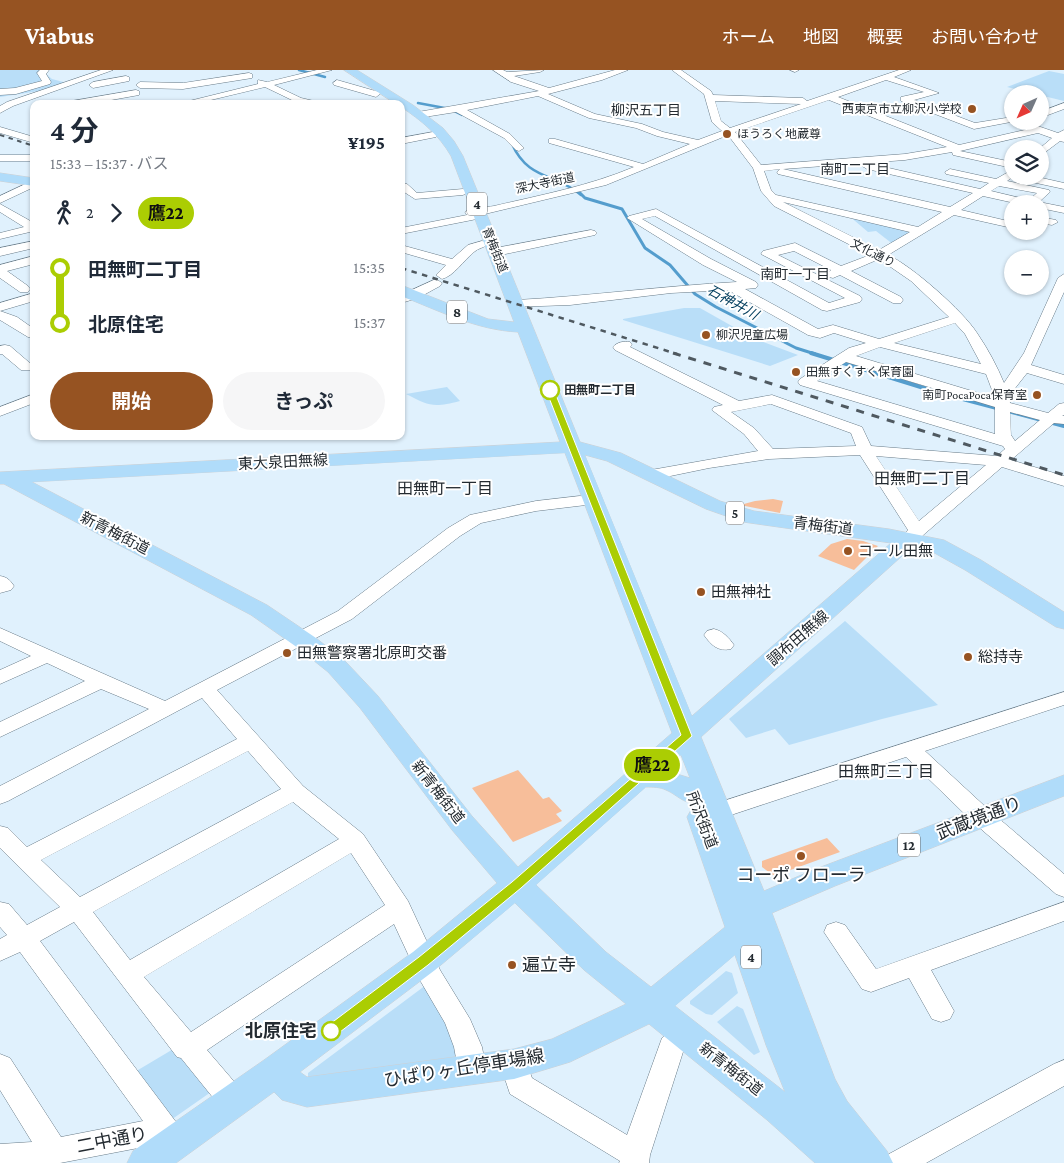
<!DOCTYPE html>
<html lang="ja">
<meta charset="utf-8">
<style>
body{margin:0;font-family:"Crimson Pro","Noto Sans JP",serif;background:#f6f6f7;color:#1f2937;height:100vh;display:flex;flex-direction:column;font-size:19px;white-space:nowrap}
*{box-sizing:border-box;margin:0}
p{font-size:16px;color:#747a83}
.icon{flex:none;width:28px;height:28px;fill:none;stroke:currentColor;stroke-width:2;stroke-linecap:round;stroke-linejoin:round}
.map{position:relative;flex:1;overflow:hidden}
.panel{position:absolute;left:30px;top:30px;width:375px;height:340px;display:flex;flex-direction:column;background:#fff;border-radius:10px;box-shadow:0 1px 4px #0004}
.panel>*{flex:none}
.badge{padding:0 10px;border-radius:16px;font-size:18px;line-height:32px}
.needle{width:32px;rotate:225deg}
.controls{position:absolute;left:1004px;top:15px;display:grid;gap:10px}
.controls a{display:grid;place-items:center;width:45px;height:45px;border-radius:50%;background:#fff;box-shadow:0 1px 4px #0004;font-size:25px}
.map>.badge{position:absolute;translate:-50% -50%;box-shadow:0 0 0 2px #fff}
.legs{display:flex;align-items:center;gap:8px;height:55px;padding:0 20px;font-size:16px}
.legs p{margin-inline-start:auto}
.overview{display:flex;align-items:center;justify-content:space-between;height:85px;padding:0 20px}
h1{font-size:28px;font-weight:700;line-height:38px}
.action{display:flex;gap:10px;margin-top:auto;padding:10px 20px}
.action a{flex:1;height:58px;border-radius:30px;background:#965322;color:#fff;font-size:20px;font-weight:700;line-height:58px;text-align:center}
.action a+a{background:#f6f6f7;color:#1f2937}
ul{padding:0 20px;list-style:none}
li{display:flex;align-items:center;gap:18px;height:55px;font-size:19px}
li i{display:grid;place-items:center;width:8px;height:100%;margin:0 6px;background:currentColor}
li i::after{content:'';width:12px;height:12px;margin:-6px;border:4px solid;border-radius:50%;background:#fff}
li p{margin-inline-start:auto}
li:first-child i{background:linear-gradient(#0000 50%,currentColor 0)}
li:last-child i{background:linear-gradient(currentColor 50%,#0000 0)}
header{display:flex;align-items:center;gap:30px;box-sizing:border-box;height:70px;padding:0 25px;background:#965322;color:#fff}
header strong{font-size:24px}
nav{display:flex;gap:28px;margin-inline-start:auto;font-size:18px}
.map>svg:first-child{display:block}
.green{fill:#b9def8}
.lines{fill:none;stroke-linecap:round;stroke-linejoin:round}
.stream-far2{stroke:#549dcd;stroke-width:2.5}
.stream-far1{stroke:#549dcd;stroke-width:3}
.stream{stroke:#549dcd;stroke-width:4}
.building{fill:#f7be9a}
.minor-casing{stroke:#687b88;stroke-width:1}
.major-casing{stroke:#cfd0d2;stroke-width:1}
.minor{fill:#fff;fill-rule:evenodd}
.major{fill:#b0dcfa;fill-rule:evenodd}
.rail-far2{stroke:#4f5960;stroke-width:2;stroke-dasharray:4.5 4.5;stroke-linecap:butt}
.rail-far1{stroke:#4f5960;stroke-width:2.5;stroke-dasharray:5.5 5.5;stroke-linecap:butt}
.rail{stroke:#4f5960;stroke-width:3;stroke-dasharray:8 8;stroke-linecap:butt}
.line-1{fill:#abcd03;stroke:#fff}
.poi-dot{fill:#965322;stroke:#fff;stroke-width:2}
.stop-1-dot{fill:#fff;stroke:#abcd03;stroke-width:2.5}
.labels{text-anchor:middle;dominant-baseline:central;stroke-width:4;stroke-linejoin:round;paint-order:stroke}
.far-poi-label{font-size:12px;fill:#242b31;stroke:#fff;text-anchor:start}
.far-street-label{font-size:12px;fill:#242b31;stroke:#fff}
.far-stop-label{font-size:12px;font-weight:bold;fill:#242b31;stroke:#fff;text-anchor:start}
.far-neighbourhood-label{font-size:14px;fill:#242b31;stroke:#fff}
.shield{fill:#fff;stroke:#666b6f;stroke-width:1}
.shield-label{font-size:14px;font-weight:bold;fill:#242b31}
.far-water-label{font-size:14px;font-style:italic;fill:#003d5d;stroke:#fff}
.street-label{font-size:15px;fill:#242b31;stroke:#fff}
.poi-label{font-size:15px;fill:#242b31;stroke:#fff;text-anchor:start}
.neighbourhood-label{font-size:16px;fill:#242b31;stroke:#fff}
.near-street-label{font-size:18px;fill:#242b31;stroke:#fff}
.near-poi-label{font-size:18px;fill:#242b31;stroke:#fff}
.near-stop-label{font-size:18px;font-weight:bold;fill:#242b31;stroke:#fff;text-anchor:end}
</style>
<header>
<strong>Viabus</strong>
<nav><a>ホーム</a><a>地図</a><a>概要</a><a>お問い合わせ</a></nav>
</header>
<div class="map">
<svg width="1064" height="1093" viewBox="0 0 1064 1093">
<rect width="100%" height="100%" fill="#e0f1fd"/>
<path class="green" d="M0 0H48L45 3 52 9 67 13 52 19 0 27Z
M1049 1 1064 4V31L1007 17Z
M848 145 914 161 894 175 876 161 868 162Z
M684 238H700L739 260 736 262 750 270 755 269 798 285 770 296 623 250V249Z
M447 317 460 331C433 338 429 336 406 324Z
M845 551 938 635 882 649 789 675 775 659 746 668 729 649Z
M726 901 732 903 738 923 712 945 706 944 690 934V931Z
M426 915 463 989 308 1010V1003Z
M737 936 743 939 760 982 754 985 717 952Z
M175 978 211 1022 168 1052 133 1003Z"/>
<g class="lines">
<path class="stream-far2" d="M299 0 325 7
M418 33 450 39 462 45
M512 74C528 110 555 103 581 125"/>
<path class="stream-far1" d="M580 123 585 128 622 139 645 178 670 195 695 224 716 237 796 278 815 284"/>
<path class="stream" d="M811 283 940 323 1064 356"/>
</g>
<path class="building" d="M773 429 783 431 780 443 740 435 755 431Z
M847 469 863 471 878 476 854 500 818 486 831 474Z
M518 700 543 729 549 727 562 741 556 744 562 751 513 772 472 718Z
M827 768 840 782 774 806 762 797V791Z"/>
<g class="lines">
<g class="minor-casing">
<path id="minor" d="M40 0H49L46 4 51 12 50 14 16 24 0 25V19L15 18 42 11 37 3Z
M101 0H113L13 36 0 43V36L7 32Z
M317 0H332L274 15 301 28 327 34 296 32 265 17 194 34H177L258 14V10L267 12Z
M493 0H503L507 2 544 0 540 2 514 6 549 18 615 0H628L602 10 548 24 595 44 642 54 663 62 698 70 722 61 712 52 704 24 672 0H681L711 21 713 25 803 28 807 31 899 0H911L894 7 939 23 914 30 975 53 1012 47V51H1016L974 59 901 31V27L924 22 886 10 838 27 959 75 1029 59 1021 55 1026 52 1058 63 1064 60V72L1060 71 1040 86 1039 79 1052 68 1038 63 960 81 1012 92V98L953 85 952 82 905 90 783 99 950 137 973 123 867 99 862 96 867 93 980 119 989 113 946 104 945 102 950 99 996 109 1012 100 1014 106 1007 111 1049 120 1050 122 1039 132 1064 137V143L1040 138V134H1019L983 126 961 140 1012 152V158L954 145 888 185C912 196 963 241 977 263 988 279 997 296 1004 313L1024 283 1058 208 1064 204V222L1031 295 1064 305V314L1027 303 1009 326 1010 333 1048 343 1059 334 1064 333V345L1062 346H1064V354L1054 353 1011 390 1064 406V416L1002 397 914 473 908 474 902 473 899 469 908 460 860 385 769 389 709 398 651 410 645 408 643 405 645 402 651 400 758 381 744 364 712 340 714 337 723 335 615 280 613 277C617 272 624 271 630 272L632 275 630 277 739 331 772 325 862 357 871 376 997 386 1005 379 1003 376 800 315 798 312 800 309 849 278 866 273 834 263 820 268 808 265 728 220 671 223 570 235 512 237 511 234 517 230C590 226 663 216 737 212L703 195 627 148 629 146 656 139 829 233 845 228 761 184 763 181 795 173 841 196 870 185 774 136 761 121 753 98 728 65 606 115 489 143 476 145 478 147 476 149 472 150 401 164V158L467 145 465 142C471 136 485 138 494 136 541 125 589 116 634 97L549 73V69H555L643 94 690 74 657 66 636 58 589 48 538 26 467 40 510 64 524 78 519 81 516 80 504 68 456 42 418 48 413 45 418 42 539 21 511 12ZM829 30 947 77 905 84 761 95 735 62ZM715 31 801 34 730 58 721 51ZM780 99 777 102 778 104 942 142 918 157 776 125 771 120 764 101ZM999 116 1037 123 1029 130 991 121ZM783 132 910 162 879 180ZM655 146 822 240 827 241 860 232 862 229 860 226 778 185 794 181 831 200 827 204 829 207 833 208 840 205 893 233H901L903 230 901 227 851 201 879 189 911 211 949 247 879 269 833 255 818 259 745 219 756 218 758 215 756 212 711 189 642 149ZM955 253 965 264 981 294 894 273ZM880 277 986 304 995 328 856 286ZM846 292 995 337V364L817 311ZM771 334 851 363 856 376 773 379 754 358 731 342ZM1010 342 1040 350 1015 371 1011 365ZM876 386 986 395 919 451Z
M790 0H799L795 2Z
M249 3 252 4V8L183 19 140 18 136 15 140 12 183 13Z
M126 6 129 7V11L93 18 89 15 93 12Z
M337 10 379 22 380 24 376 27 334 15 333 13Z
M136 20 139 21V25L89 34H68L72 31Z
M399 29 402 30V34H384Z
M1064 33V39L1040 48V42Z
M0 57 34 67V73L0 63Z
M433 62 436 63V67L401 74V68Z
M0 85H34V91H0Z
M1033 106 1064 113V119L1027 111 1026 109Z
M34 110V117L0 133V126Z
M401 113 407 114 417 123 463 119 468 122 463 125 415 129 401 120Z
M0 134 34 153V161L0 169V163L24 157 0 142Z
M1040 147 1056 150 1058 152 1052 155 1040 153Z
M591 160 595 161 597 163 595 165 496 186 490 182 496 178Z
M34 171V178L0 186V178Z
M482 171 486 172 488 174C484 178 478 178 474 182 464 190 454 206 442 209L436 205 446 195 401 182V175L452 189 468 175Z
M34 186V194L7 201 28 216 30 219 28 222H20L0 208V195Z
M436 209 442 213 440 216 418 228 401 233V225Z
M34 223V231L0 241V233Z
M0 241 17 247 34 259V268L28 267 0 250Z
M5 275 10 276 31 294 33 297 31 300H21L2 284H0V276Z
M34 324V333L0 346V337Z
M580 426 586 427 588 431 586 435 536 441 481 453 460 466 352 549 217 620 303 716 363 764 408 831 440 900 470 949 482 977 486 999 482 1007 472 1011 462 1007 458 999 454 977 445 953 421 912 394 854 207 980 243 1022 247 1031 243 1040 233 1043 223 1040 181 988 177 987 74 852 40 871 185 1064 189 1073 185 1082 175 1086 165 1082 159 1074 60 1093H0V1074L32 1072 0 1020V984L10 988 61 1067 143 1051 20 882 0 891V869L7 865 0 857V832L9 834 27 855 60 837 0 778V756L8 758 27 777 237 669 202 628 8 731 0 734V716L149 639 101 619 0 667V652L85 611 47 593 0 614V600L31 586 0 571V558L165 631 338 541 448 458 470 445 536 431ZM248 681 281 719 80 827 41 790ZM293 732 339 769 130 890 93 842ZM351 783 385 835 191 962 144 907Z
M0 506C7 507 10 510 14 516L11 520 0 523Z
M714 559C723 561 729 568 734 575L731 579C718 582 711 575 704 565L707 561Z
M1064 622V635L925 681 990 741 1064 804V827L1056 824 974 753 906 687 716 750 708 748 705 742 708 736Z
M1064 832V851L931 900 954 941 950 949 941 952 932 949 909 908 871 922 862 919 824 862 827 855 836 852 845 855 876 899Z
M686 953 695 956 699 964 695 972 683 982 650 1085 649 1093H619L620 1091 510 1024 500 994 504 986 514 982 524 986 532 1008 627 1065 662 968 677 956Z
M1064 990V1016L926 1093H884L889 1084 1054 994Z"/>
</g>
<g class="major-casing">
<path id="major" d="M344 0H357L413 35 443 58 454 71 463 86 580 372 621 383 720 431 754 441 889 459 944 470 981 490 1064 542V559L1056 557 965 500 929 480 912 477 701 667 764 821 813 800 1064 705V726L835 816 772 843 835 1009 847 1031 887 1081 893 1093H815L767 1050 649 954 570 992 514 1009 307 1037 282 1030 274 1022 176 1093H127L133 1081 264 990 413 882 497 813 452 760 360 638 328 602 298 578 251 545 4 414H0V402L560 372 518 262C476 260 440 241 401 226V215L488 249 514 252 451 86C439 65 421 50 401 37V34H396ZM565 383 672 663 518 797 472 746 378 626 346 592 316 568 267 535 32 412ZM585 385 607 391 706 439 743 452 891 473 692 646ZM681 685 690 708 664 700ZM646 717C653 717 660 717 666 720 678 725 685 736 699 732L701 737 691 740 687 747 725 857 651 917 606 882 536 815ZM515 833 584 900 626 934 552 969 514 979 307 1007 300 1002 435 900ZM735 885 766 975 785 1022 675 936Z
M0 103 34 108V116L0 111Z"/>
</g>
<use href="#minor" class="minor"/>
<use href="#major" class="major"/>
<path class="rail-far2" d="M0 65 34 76"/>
<path class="rail-far1" d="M401 198 677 284"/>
<path class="rail" d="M673 283 1064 405"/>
</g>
<path class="line-1" d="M550 317 554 320 692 666 521 818 428 895 336 965 331 967 326 965 324 961 326 957 419 887 512 812 681 665 546 320Z"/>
<g class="poi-dot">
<circle cx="972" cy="39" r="5"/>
<circle cx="727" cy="64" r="5"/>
<circle cx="706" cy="265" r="5"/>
<circle cx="796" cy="302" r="5"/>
<circle cx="1037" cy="325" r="5"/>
<circle cx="848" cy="481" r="5"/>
<circle cx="701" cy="522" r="5"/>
<circle cx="287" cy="583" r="5"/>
<circle cx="968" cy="587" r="5"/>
<circle cx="801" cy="786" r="5"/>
<circle cx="512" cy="895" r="5"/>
</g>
<g class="stop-1-dot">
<circle cx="550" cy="320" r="9"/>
<circle cx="331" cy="961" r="9"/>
</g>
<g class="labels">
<g class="far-poi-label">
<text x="962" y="39" text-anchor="end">西東京市立柳沢小学校</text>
<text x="737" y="64">ほうろく地蔵尊</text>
<text x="716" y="265">柳沢児童広場</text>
<text x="806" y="302">田無すくすく保育園</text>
<text x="1027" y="325" text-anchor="end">南町PocaPoca保育室</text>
</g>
<g class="far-street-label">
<text transform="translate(545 113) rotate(-12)">深大寺街道</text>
<text transform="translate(495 180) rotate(68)">青梅街道</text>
<text transform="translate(873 183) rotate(27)">文化通り</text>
</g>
<g class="far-stop-label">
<text x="564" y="320">田無町二丁目</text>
</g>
<g class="far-neighbourhood-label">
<text x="646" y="40">柳沢五丁目</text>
<text x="855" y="99">南町二丁目</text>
<text x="795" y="204">南町一丁目</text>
</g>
<g class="shield">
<rect x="467" y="122.5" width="20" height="23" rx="4"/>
<rect x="447" y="230.5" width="20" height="23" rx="4"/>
<rect x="726" y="431.5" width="18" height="23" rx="4"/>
<rect x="898" y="763.5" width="22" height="23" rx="4"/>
<rect x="741" y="875.5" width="20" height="23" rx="4"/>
</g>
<g class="shield-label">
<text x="477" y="134">4</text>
<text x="457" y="242">8</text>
<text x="735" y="443">5</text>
<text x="909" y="775">12</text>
<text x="751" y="887">4</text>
</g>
<g class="far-water-label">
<text transform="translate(733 232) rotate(29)">石神井川</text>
</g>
<g class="street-label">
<text transform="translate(283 392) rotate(-3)">東大泉田無線</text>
<text transform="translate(823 456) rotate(7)">青梅街道</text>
<text transform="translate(115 463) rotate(27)">新青梅街道</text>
<text transform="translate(798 568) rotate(-41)">調布田無線</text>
<text transform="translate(438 722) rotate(52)">新青梅街道</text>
<text transform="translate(702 750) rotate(69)">所沢街道</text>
<text transform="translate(731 999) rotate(38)">新青梅街道</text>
</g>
<g class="poi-label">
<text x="858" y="481">コール田無</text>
<text x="711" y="522">田無神社</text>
<text x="297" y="583">田無警察署北原町交番</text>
<text x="978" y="587">総持寺</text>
</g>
<g class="neighbourhood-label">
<text x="922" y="408">田無町二丁目</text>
<text x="445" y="418">田無町一丁目</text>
<text x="886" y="701">田無町三丁目</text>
</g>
<g class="near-street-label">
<text transform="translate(979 748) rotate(-21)">武蔵境通り</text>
<text transform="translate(464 998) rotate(-9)">ひばりヶ丘停車場線</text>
<text transform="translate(112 1070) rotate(-11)">二中通り</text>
</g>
<g class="near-poi-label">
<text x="801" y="805">コーポ フローラ</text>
<text x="522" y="895" text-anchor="start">遍立寺</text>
</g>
<g class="near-stop-label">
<text x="317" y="961">北原住宅</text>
</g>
</g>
</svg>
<div class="controls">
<a><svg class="needle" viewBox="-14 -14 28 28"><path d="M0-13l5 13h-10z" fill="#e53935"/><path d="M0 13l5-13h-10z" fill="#747a83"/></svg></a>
<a><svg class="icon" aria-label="layers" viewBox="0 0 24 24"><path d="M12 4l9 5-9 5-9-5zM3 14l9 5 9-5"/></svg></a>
<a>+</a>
<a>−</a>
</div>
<b class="badge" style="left:652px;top:695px;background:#abcd03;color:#111">鷹22</b>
<section class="panel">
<div class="overview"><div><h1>4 分</h1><p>15:33 – 15:37 · バス</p></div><b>¥195</b></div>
<div class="legs"><svg class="icon" aria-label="walk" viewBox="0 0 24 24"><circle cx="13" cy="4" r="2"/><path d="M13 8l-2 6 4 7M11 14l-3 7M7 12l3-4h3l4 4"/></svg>2<svg class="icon" aria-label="forward" viewBox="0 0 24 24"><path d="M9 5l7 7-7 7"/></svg><b class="badge" style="background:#abcd03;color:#111">鷹22</b></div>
<ul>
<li><i style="color:#abcd03"></i><b>田無町二丁目</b><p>15:35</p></li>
<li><i style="color:#abcd03"></i><b>北原住宅</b><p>15:37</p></li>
</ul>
<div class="action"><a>開始</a><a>きっぷ</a></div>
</section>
</div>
